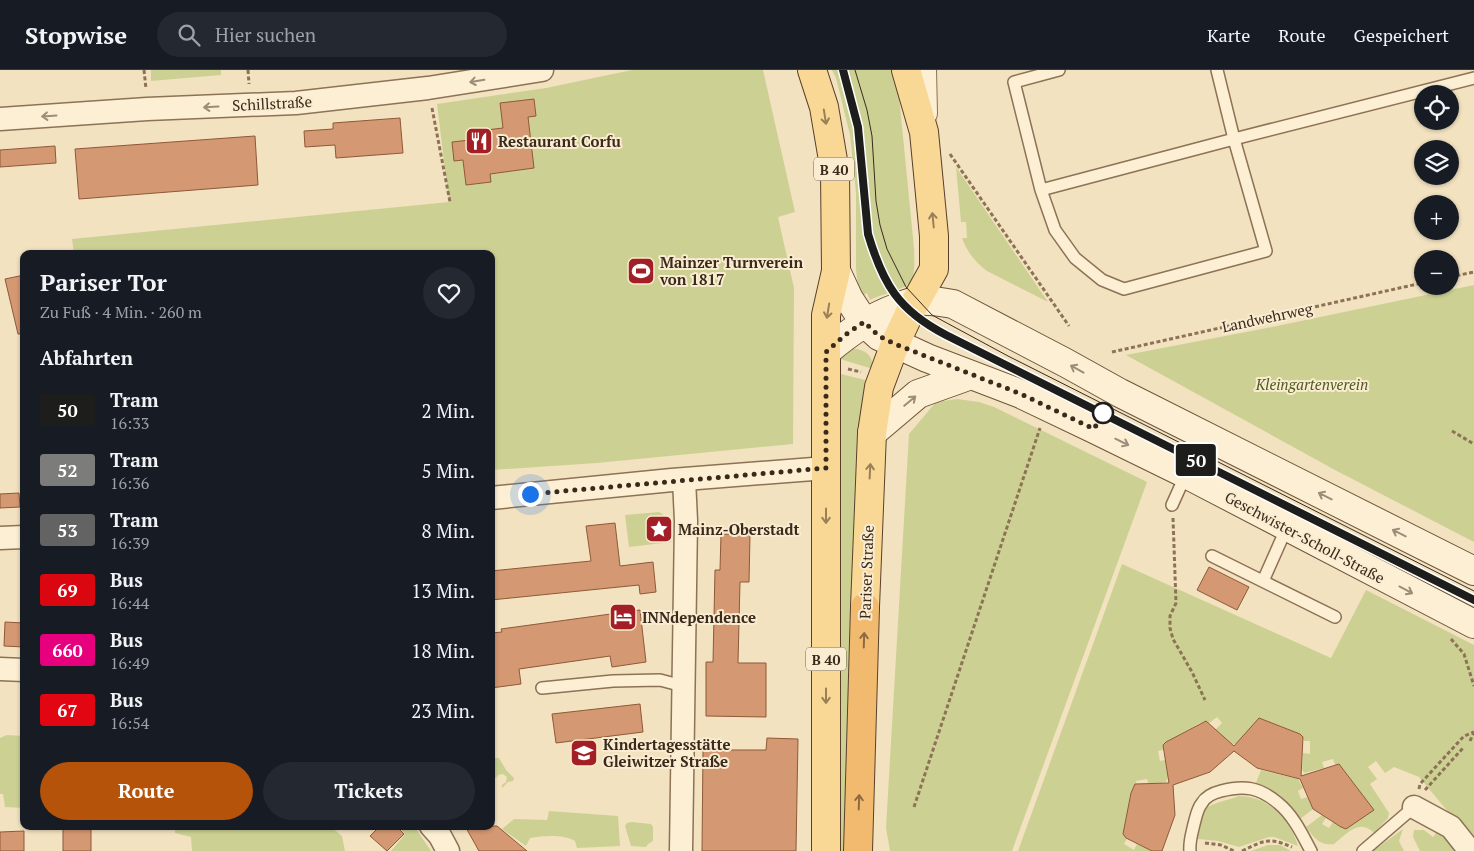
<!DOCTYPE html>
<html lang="de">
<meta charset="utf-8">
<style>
body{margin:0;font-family:"PT Serif",serif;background:#242831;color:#f1f3f6;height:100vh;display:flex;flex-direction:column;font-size:19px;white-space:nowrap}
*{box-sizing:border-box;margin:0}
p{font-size:16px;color:#9ea1a6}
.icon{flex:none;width:28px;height:28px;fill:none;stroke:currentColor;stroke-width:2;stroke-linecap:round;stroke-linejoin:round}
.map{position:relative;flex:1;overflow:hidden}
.sheet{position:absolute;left:20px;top:180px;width:475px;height:580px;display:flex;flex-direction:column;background:#171b24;border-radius:10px;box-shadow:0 1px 4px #0004}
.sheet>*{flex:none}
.badge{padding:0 10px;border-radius:4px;font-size:18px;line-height:32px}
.fabs{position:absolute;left:1414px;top:15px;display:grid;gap:10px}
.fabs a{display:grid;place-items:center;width:45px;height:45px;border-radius:50%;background:#171b24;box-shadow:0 1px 4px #0004;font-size:25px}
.you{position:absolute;width:25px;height:25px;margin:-12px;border:4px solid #fff;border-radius:50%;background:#1a73e8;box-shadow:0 0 0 8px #1a73e833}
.map>.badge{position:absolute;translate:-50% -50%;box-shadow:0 0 0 2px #fff}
h2{padding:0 20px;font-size:19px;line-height:45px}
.round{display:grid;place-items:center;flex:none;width:52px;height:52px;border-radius:26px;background:#242831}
.summary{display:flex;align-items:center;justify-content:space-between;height:85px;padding:0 20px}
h1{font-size:24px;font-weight:700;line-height:38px}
.button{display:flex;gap:10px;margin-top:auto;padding:10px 20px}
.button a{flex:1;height:58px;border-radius:30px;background:#b45309;color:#fff;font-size:20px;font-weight:700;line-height:58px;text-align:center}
.button a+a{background:#242831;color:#f1f3f6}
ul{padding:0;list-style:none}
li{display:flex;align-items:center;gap:15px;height:60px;padding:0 20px}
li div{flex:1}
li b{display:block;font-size:19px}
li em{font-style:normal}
li .badge{min-width:55px;font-weight:700;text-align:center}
header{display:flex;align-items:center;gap:30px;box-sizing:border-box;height:70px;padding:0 25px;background:#171b24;border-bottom:1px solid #363941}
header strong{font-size:24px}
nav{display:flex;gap:28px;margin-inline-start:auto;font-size:18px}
.search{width:350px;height:45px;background:#242831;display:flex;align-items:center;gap:12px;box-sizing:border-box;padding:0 18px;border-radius:28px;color:#9ea1a6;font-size:19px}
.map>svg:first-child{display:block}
.green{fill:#ccd193}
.building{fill:#d49872;stroke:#8f5939}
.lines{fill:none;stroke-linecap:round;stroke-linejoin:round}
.service-casing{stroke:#8d7256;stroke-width:14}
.minor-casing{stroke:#8d7256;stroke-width:25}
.tertiary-casing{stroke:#8d7256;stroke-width:30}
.secondary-casing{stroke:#6f5339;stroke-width:30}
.primary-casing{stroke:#5a402b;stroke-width:30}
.trunk-casing{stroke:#5a402b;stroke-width:30}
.path{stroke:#8d7256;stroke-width:3;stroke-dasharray:4 2.5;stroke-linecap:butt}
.service{stroke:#fcefd4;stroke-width:11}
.minor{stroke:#fcefd4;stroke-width:22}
.tertiary{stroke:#fcefd4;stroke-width:28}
.secondary{stroke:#fcefd4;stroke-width:28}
.primary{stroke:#f9d794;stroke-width:28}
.trunk{stroke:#f2ba6e;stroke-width:28}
.tram{stroke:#3b2a1c;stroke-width:1}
.oneway{stroke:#9c8c78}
.oneway2{stroke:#9a8058}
.oneway3{stroke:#8d6b41}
.line-casing{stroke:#fff;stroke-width:11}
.line{stroke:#1d1d1b;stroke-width:8}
.walk{stroke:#3b2a1c;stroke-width:5;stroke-dasharray:0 9}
.stop-dot{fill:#fff;stroke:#1d1d1b;stroke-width:2.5}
.labels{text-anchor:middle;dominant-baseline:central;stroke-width:4;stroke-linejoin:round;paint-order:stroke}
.shield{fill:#f9ecd0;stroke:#746452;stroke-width:1}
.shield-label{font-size:14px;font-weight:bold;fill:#3b2a1c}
.street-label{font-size:15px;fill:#3b2a1c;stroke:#f9ecd0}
.poi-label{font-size:15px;font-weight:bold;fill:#3b2a1c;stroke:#f9ecd0;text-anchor:start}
.park-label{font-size:15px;font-style:italic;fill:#4d5a20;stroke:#f9ecd0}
</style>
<header>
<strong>Stopwise</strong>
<div class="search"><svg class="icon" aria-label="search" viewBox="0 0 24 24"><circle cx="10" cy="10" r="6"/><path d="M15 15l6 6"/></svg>Hier suchen</div>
<nav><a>Karte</a><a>Route</a><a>Gespeichert</a></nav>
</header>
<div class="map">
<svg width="1474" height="781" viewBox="0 0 1474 781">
<rect width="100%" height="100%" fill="#f2e2c0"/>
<path class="green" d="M151 0H221V5L151 11Z
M632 0H763L795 142 778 147 794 218 793 374 597 393 491 400V184H74L72 169 449 132 437 34 546 18Z
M832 0H894L898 16 914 178C914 188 916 204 910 213 907 218 877 226 870 230L867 223 862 226 858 216 856 199V123L850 65 836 8Z
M956 97 1048 232 987 201C976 193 967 182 962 168H967L966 152H961Z
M1474 215V472L1335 400 1126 285 1272 257Z
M852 278C866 280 873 285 873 299L840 289 844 283Z
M837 303 869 311 850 781H836Z
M957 329 979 332 994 337 1147 412 1012 781H890L886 758 909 364 936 332Z
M659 442C673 450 670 458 671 472L629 477 625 445Z
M1122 494 1331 588 1366 520 1474 575V781H1420L1413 767 1414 760H1424L1433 767 1450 744 1419 707 1394 697 1385 703 1376 691 1368 697 1377 709 1370 714 1389 743 1388 748 1374 763C1359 748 1347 764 1334 774 1320 776 1314 768 1306 757L1322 745 1326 748 1322 754 1329 758 1333 752 1343 758 1371 737 1344 700 1340 696 1335 695 1333 689 1322 692 1324 698 1304 703 1302 699 1303 683 1310 684V671H1304L1303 668 1300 664 1262 649 1236 674H1231L1215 660 1222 653 1217 647 1208 654 1203 652 1200 653 1166 672 1164 674 1163 680 1158 681 1160 691 1165 690 1168 707 1166 712 1149 715 1147 709 1136 711 1137 717 1131 723 1124 762 1127 768 1124 774 1134 780 1137 774 1152 781H1018Z
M7 665 24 666V738L5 737 3 724H0V668Z
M495 688H499L506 700 514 708 513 711 508 712 502 718V715L506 712 507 707 503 704 498 705 496 708 491 707V694Z
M1261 700 1298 709 1303 718 1298 721 1301 729 1307 727 1313 739 1300 749 1286 731 1256 713Z
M1239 726C1268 726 1290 749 1298 776L1274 767H1269L1239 777 1218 771 1198 769C1198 763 1197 755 1199 749 1204 732 1225 732 1239 726Z
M549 741 618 746 620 776 577 778 575 771C562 764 544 766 530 768L526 776 502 759 514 749 547 750Z
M632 752 651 754 653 757V771L648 774 646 777 631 776 625 756 627 753Z
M175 756H330L342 766 345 781H192L191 767 175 763Z
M398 756H414L431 781H391L405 764Z
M1403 759 1399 771 1404 781H1373Z
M1268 775H1280L1291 781H1251Z"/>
<path class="building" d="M534 29 536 46 528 47 534 98 490 104 491 112 466 115 463 90 454 91 452 72 470 70 469 62 503 58 500 33Z
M400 48 403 83 336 88 335 75 305 77 304 61 333 59V53Z
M255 66 258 115 79 129 75 79Z
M55 76 56 93 0 97V80Z
M24 205V264H18L5 209Z
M19 423 20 437 0 438V424Z
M615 453 620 496 653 492 656 522 640 524 639 515 491 530V501L591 491 586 456Z
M721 464 750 465 749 512H740L738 593H766V647L706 646V592H713L715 500H720Z
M1209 497 1249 517 1237 540 1197 520Z
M640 540 646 592 612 597 610 586 519 599 521 614 491 618V563L502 562 501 559Z
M5 552 24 553V577L4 576Z
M640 634 643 662 556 673 552 644Z
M1259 648 1300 664 1303 667 1301 706 1339 694 1374 740 1346 759 1341 757 1313 739 1300 709 1257 698 1234 681 1210 702 1173 715 1175 745 1162 781H1152L1126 768 1123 764 1131 723 1135 714 1169 713 1163 675 1166 672 1206 651 1234 676Z
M767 668 798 669 796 781H702L703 680H766Z
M63 756H91V781H63Z
M380 756H396L404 764 387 781 370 766Z
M465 756H497L527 781H479Z
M24 761V781H0V762Z"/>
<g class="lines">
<g class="service-casing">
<path id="service" d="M1217 0 1234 69 1474 8
M1041 120 1055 160 1075 188 1102 210 1124 219 1266 181 1234 69 1041 120 1014 12 1059 0
M1172 435 1186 404
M1212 486 1335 547
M1263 511 1287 457
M542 618 613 611 660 610 683 616
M1190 781C1189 772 1192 763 1194 754 1196 747 1197 739 1202 733 1206 726 1213 723 1221 721 1244 715 1259 717 1278 733 1293 745 1302 764 1311 781
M1363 781 1414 737"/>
</g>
<g class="minor-casing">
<path id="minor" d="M0 49 147 39 296 33 428 18 542 0
M491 428 672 410 826 398
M0 468 24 467
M0 599 24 600
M1414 737 1451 757 1470 781
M431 756 440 766 448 781
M681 781 686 451 684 409"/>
</g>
<g class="tertiary-casing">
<path id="tertiary" d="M922 0 923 43"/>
</g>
<g class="secondary-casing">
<path id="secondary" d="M836 201 849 229 864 252 879 266 927 288 1021 324 1094 359 1186 404 1474 554
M827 281C848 263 869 248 896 238 903 235 911 231 918 231 930 230 942 232 953 234L1066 293 1120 323 1474 501
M872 363 918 324 971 305"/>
</g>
<g class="primary-casing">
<path id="primary" d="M812 0 824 37 835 102 836 201 826 245V781
M865 537 872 363 879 317 895 274 910 242 934 199V166L924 62 906 0"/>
</g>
<g class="trunk-casing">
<path id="trunk" d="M858 781 865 537"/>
</g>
<path class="path" d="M144 0 146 19
M248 0 249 14
M432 38 450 132
M950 84 1069 256
M1450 207 1474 202
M1112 282 1422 213
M848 299 861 302
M1452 361 1474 374
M1173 448 1176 533 1170 546V558L1173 569 1192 602 1205 630
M1451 569 1464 584 1474 616
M1470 671 1474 662
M1419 719 1420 714 1464 666 1474 662
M1425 720 1463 678
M914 737 1040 358
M1205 773 1221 775 1234 781
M1242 781C1265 770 1268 767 1292 777"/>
<use href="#service" class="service"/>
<use href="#minor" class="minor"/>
<use href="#tertiary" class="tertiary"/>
<use href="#secondary" class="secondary"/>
<use href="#primary" class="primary"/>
<use href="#trunk" class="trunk"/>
<path class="tram" d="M843 0C851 29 858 57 861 86 864 111 864 137 868 162 876 209 905 244 946 265L1474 530
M855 0 867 40 872 66 876 131 880 155 887 179 906 217 932 245 1008 286 1474 521"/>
</g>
<defs><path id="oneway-shaft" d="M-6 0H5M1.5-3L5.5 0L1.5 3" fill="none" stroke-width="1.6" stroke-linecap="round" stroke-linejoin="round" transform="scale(1.25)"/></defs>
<g class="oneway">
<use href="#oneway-shaft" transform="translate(477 11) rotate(171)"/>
<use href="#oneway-shaft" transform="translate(211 37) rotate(177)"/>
<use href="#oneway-shaft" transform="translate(49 46) rotate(176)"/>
<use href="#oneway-shaft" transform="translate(1077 299) rotate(-151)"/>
<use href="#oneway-shaft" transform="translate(910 331) rotate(-40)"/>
<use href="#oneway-shaft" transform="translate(1122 372) rotate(26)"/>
<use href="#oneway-shaft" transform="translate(1325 426) rotate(-153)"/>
<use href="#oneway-shaft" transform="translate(1399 463) rotate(-153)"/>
<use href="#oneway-shaft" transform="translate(1406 520) rotate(28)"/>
</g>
<g class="oneway2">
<use href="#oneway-shaft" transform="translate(825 47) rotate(81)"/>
<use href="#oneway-shaft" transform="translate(933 150) rotate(-96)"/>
<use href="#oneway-shaft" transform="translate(828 241) rotate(99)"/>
<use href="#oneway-shaft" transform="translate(870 401) rotate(-87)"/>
<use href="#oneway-shaft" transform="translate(826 446) rotate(90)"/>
<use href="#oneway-shaft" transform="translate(826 626) rotate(90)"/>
</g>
<g class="oneway3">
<use href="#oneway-shaft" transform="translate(864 570) rotate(-88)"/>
<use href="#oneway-shaft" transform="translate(859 732) rotate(-88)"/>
</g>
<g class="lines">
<g class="line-casing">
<path id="line" d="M843 0 858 57 868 164C883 214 898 240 946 265L1474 530"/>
</g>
<use href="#line" class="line"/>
<path class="walk" d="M530 424 826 398V282L845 265 864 252 879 266 895 274 1021 324 1094 359 1103 343"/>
</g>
<defs>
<g id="restaurant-square" transform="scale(1.4375)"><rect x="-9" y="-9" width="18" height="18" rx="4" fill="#a22025" stroke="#f9ecd0"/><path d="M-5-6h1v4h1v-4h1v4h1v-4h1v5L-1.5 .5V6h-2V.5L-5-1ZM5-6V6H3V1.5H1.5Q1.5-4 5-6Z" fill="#fff"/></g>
<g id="stadium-square" transform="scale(1.4375)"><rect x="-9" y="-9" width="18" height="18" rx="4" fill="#a22025" stroke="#f9ecd0"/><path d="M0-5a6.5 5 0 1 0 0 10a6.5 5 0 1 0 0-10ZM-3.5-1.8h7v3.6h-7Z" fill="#fff"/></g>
<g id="sight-square" transform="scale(1.4375)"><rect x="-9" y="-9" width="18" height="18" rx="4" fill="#a22025" stroke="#f9ecd0"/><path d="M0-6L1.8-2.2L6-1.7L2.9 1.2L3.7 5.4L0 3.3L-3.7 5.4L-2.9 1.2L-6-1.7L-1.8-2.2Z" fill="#fff"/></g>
<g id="hotel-square" transform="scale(1.4375)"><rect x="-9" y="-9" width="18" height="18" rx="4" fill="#a22025" stroke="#f9ecd0"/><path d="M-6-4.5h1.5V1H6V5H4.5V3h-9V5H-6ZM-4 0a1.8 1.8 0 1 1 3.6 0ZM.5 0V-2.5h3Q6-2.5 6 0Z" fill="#fff"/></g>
<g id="school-square" transform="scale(1.4375)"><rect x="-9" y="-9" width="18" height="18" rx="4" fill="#a22025" stroke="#f9ecd0"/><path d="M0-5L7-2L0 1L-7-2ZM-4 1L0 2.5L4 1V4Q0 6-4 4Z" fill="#fff"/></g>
</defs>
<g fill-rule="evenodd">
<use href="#restaurant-square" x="479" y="71"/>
<use href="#stadium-square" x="641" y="201"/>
<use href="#sight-square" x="659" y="459"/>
<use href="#hotel-square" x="623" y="547"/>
<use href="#school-square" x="584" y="683"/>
</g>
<circle class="stop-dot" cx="1103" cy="343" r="10"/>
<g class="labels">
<g class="shield">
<rect x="814" y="87.5" width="40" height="23" rx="4"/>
<rect x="806" y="577.5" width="40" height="23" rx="4"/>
</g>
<g class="shield-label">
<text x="834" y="99">B 40</text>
<text x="826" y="589">B 40</text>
</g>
<g class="street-label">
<text transform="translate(272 33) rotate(-3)">Schillstraße</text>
<text transform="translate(1267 247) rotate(-12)">Landwehrweg</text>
<text transform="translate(1305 467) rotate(28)">Geschwister-Scholl-Straße</text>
<text transform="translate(866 502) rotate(-88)">Pariser Straße</text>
</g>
<g class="poi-label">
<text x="498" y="71">Restaurant Corfu</text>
<text x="660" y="192">Mainzer Turnverein<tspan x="660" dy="17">von 1817</tspan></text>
<text x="678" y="459">Mainz-Oberstadt</text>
<text x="642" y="547">INNdependence</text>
<text x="603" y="674">Kindertagesstätte<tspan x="603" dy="17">Gleiwitzer Straße</tspan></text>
</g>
<g class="park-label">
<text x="1312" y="314">Kleingartenverein</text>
</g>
</g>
</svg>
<div class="fabs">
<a><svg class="icon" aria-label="locate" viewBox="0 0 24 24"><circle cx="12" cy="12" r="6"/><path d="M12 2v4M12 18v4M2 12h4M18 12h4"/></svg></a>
<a><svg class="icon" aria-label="layers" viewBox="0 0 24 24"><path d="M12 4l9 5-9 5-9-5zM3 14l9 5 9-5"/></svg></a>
<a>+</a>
<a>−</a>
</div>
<div class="you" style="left:530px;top:424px"></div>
<b class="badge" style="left:1196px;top:390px;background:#1d1d1b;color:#fff">50</b>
<section class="sheet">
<div class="summary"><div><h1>Pariser Tor</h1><p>Zu Fuß · 4 Min. · 260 m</p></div><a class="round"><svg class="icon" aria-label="heart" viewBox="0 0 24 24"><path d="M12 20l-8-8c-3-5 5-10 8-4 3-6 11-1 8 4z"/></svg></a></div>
<h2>Abfahrten</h2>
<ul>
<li><span class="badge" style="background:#1d1d1b;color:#fff">50</span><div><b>Tram</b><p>16:33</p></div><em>2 Min.</em></li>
<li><span class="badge" style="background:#7c7c7b;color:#fff">52</span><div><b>Tram</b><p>16:36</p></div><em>5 Min.</em></li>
<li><span class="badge" style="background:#646363;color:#fff">53</span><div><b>Tram</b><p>16:39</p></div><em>8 Min.</em></li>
<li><span class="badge" style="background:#da0710;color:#fff">69</span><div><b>Bus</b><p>16:44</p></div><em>13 Min.</em></li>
<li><span class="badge" style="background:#e6007e;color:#fff">660</span><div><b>Bus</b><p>16:49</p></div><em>18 Min.</em></li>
<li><span class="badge" style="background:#e20613;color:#fff">67</span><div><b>Bus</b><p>16:54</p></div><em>23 Min.</em></li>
</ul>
<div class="button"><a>Route</a><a>Tickets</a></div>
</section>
</div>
